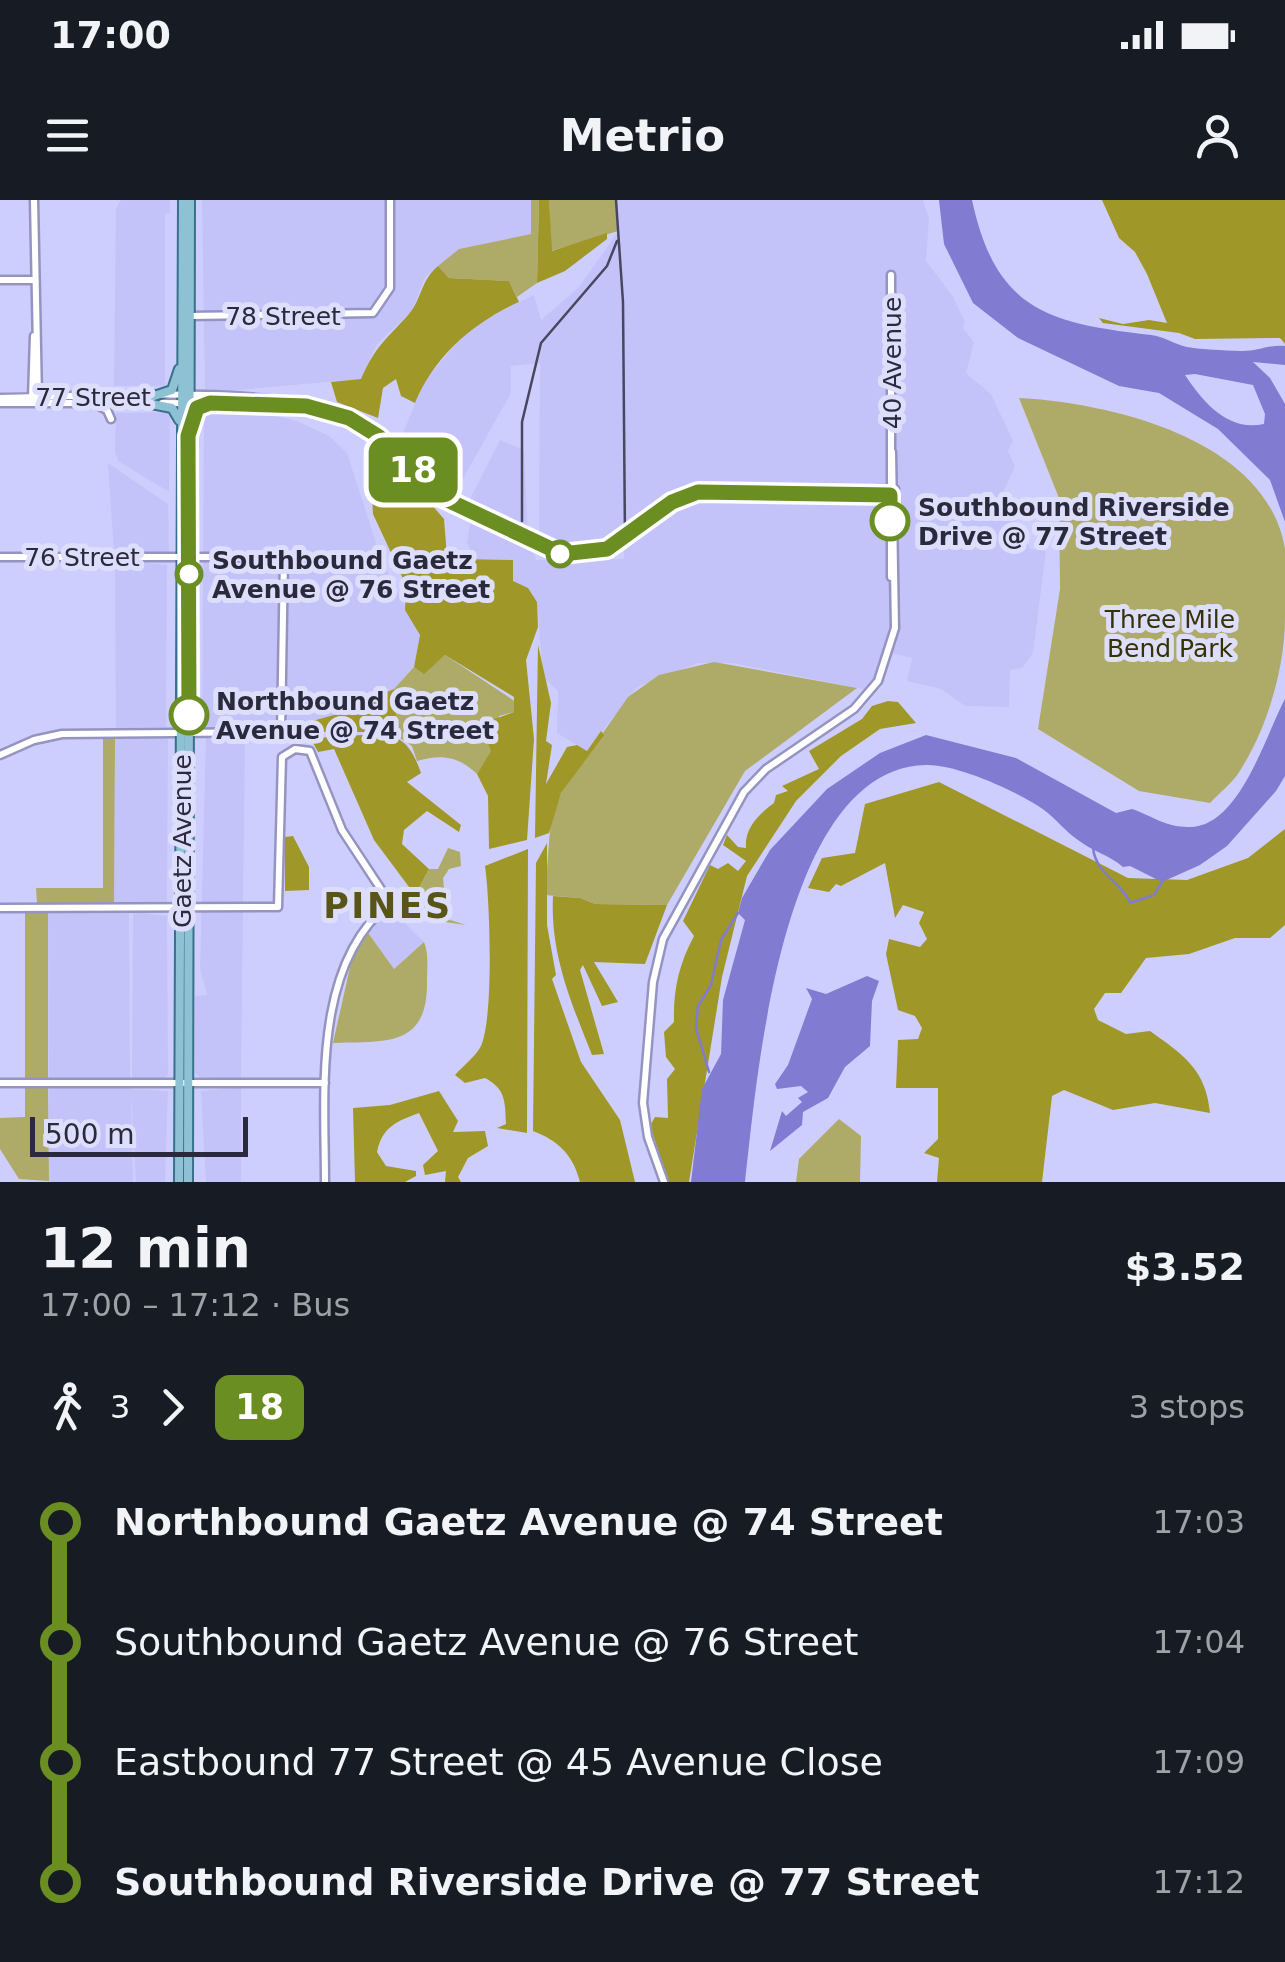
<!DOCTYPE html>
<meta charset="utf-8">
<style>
body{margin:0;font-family:"DejaVu Sans",sans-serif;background:#242831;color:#f1f3f6;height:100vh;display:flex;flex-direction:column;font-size:38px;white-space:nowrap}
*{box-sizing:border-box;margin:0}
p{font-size:32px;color:#9ea1a6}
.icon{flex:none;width:55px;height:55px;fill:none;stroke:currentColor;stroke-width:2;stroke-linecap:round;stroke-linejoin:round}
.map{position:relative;height:982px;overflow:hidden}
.side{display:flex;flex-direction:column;background:#171b24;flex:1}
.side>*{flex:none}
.badge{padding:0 20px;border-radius:15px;font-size:35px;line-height:65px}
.scale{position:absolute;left:30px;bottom:25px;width:218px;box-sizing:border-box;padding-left:10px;border:5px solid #2a2a3c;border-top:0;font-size:28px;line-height:35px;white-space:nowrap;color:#2a2a3c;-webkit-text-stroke:8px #dddefb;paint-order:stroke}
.map>.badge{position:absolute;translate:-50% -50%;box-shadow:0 0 0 5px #fff}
.legs{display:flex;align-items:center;gap:15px;height:110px;padding:0 40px;font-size:32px}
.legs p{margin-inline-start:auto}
.head{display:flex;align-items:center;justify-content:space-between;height:170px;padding:0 40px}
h1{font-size:55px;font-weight:700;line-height:75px}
ul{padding:0 40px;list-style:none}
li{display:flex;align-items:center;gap:35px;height:120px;font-size:38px}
li i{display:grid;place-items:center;width:15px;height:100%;margin:0 12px;background:currentColor}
li i::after{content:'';width:25px;height:25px;margin:-12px;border:8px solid;border-radius:50%;background:#171b24}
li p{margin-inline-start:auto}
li:first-child i{background:linear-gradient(#0000 50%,currentColor 0)}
li:last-child i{background:linear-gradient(currentColor 50%,#0000 0)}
.status{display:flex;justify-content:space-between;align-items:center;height:70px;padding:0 50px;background:#171b24;direction:ltr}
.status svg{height:28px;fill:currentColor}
header{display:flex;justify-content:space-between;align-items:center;height:130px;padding:0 40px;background:#171b24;font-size:45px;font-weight:700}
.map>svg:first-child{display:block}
.built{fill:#c4c3f9}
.green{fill:#aeaa67}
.forest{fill:#9f9728}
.water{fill:#817bd1;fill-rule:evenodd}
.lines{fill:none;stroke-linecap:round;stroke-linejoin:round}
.stream{stroke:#817bd1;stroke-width:2.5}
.secondary-casing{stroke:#9594c1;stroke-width:11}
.primary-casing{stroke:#39718b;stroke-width:12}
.secondary{stroke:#fff;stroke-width:6}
.primary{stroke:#8dc1d3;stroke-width:8}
.rail{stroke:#47475f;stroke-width:2.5}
.line-1-casing{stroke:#fff;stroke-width:22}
.line-1{stroke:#6b8e23;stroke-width:15}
.stop-1-dot{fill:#fff;stroke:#6b8e23;stroke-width:5}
.labels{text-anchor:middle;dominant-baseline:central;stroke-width:10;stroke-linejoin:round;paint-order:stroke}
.street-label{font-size:25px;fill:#2a2a3c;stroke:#dddefb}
.stop-label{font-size:25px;font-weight:bold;fill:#2a2a3c;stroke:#dddefb;text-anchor:start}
.park-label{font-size:25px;fill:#363204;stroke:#dddefb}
.district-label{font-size:35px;font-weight:bold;letter-spacing:2.5px;fill:#595518;stroke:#dddefb}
</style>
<div class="status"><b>17:00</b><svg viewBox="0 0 49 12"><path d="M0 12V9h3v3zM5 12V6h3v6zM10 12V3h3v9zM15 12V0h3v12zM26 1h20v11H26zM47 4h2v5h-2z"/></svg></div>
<header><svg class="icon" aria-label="menu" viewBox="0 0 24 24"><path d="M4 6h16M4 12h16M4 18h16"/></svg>Metrio<svg class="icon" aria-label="person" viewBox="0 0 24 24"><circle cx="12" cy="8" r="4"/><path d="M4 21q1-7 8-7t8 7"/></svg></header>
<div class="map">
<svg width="1285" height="982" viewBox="0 0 1285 982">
<rect width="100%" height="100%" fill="#cecefe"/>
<path class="built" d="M121 0H170V13L165 14V186H114L116 8Z
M202 0H531V34L459 49 425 77 412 111 377 144 361 179 205 193Z
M616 0H923L929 19 926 61 952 95 965 122 963 128 974 142 966 173 991 194 1013 241 1008 251 1015 266 999 301 1017 322 1030 349 1046 351 1033 453 1022 468 1010 470 1009 507 965 506 941 489 907 481 912 458 886 452 868 490 732 463H698L637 487 587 551 557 533 558 491 543 477 537 401 513 381 512 360 475 359 467 343 470 323 533 349 536 360 624 359V334L598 347H561L539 336 540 163 511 166V193L454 295 403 233 424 182 470 127 534 95 541 120 579 87 618 32Z
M204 209H249L297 221 329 236 347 253 382 361 420 435 414 467 394 489 334 515 290 527 202 529Z
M170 212 169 292 118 261 115 252 116 213Z
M500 240 524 250 528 335 466 307Z
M108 263 168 304 169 353H114Z
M115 360 167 365 166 527 116 528Z
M206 536H245L241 879 199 877 195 873V796L207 795 200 769Z
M168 537 167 702 114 704 115 538Z
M48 708H129L130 889 168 891 165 982H136L131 891 133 982H49Z
M390 708 424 742 394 769 366 730Z
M133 712 167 716 168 875 162 880 132 879Z
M241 887V982H206L201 891Z"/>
<path class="green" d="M531 0H539L537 83 517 97 509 81 449 78 438 66 459 49 531 34Z
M549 0H616L618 31 551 51Z
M1019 198C1111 203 1267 239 1285 349 1285 370 1285 395 1285 417 1285 467 1268 526 1241 569 1234 582 1220 592 1210 603L1139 591 1038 529 1060 389 1059 298Z
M445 455 516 502 514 512 499 516 491 552 477 574C458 556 441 554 417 561L412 546 391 532 401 498 394 489 414 467 424 473Z
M714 462 857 488 745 571 667 705 595 704 580 698 545 695 551 617 561 593 628 497 659 475Z
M103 537 115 538 114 704H37L36 688H103Z
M448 648 460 652 461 666 449 669 443 678 447 719 466 725 445 722 430 712 413 723 406 716 423 706 415 695 429 669H438Z
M25 712H48V880L25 879Z
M366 730 394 769 424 742C429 754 427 768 427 781 428 848 386 841 333 843L355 745Z
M25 886 48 887 49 981 19 979 0 949V918L25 917Z
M839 919 861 936 860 982H796L799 959Z"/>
<path class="forest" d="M539 0H549L552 51 607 33V39L565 71 537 83Z
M1102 0H1285V144L1280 138 1195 139 1179 133 1103 123 1099 118 1123 124 1149 120 1167 123 1147 74 1135 52 1119 38Z
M438 66 449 78 509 81 519 102C473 123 435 155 415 203L401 196 396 179 383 188 378 218 337 202 331 182 361 179C376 145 386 140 409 114 422 98 421 80 438 66Z
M385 267 400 268 444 319 447 356 456 366 464 359 513 360V381L528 388 537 402 538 427 526 460 534 539 527 640 489 649 488 596 477 574 491 551 484 531 486 522 514 512V497L445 455 424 474 414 467 420 435 405 410 406 385 373 314 371 277Z
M538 445 551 503 546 541 552 545 546 584 567 547 577 545 587 551 601 531 604 535 561 593 549 633 535 638Z
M394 489 401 498 391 532H299L290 527 334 515Z
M888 501 898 502 916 523 880 529 841 556 796 601 747 676 722 777 689 982H669L650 926 655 917 668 918 667 879 675 869 666 857 664 832 674 822C673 790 679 764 694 736L683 721 710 665 718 669 728 663 738 671 746 661 723 645 727 635 738 647 746 648C744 628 760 613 774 603L776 595 788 591 782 586 819 569 809 551 862 519 872 506Z
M337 536C383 536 404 523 421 573L407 582 461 625 459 632 427 611 404 630 402 644 429 669 415 695 374 640 334 549 318 552 311 539Z
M939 582 1128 678 1187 680 1248 658 1285 629V725L1270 738H1235L1189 754 1146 758 1121 793H1105L1094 809 1098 820 1126 834 1150 831C1184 855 1206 870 1210 913L1155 903 1113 910 1064 890 1052 896 1042 982H937L939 958 924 953 938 939V888H896L898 840 918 839 922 828 915 816 898 810 886 754 889 739 920 747 927 739 919 723 924 712 903 705 895 718 885 663 841 686 836 684 829 692 808 688 822 658 855 653 865 604Z
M293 636 309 667V690L285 691V637Z
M547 643V725L556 775 552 779 581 862 620 920 635 982H580C573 955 559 941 533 931L536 663Z
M528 649 527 933 497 928 506 924C505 902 506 889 485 878L465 883 455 875C462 867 476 856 481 846 494 817 490 700 485 666Z
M553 696 580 698 595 704 667 705 645 764 594 762 618 802 602 806 583 765 580 770 604 854 592 855C571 802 550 754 553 696Z
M439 891 458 921 453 932 485 931 488 946 468 958 458 977 461 982H445L446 971 425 975 423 965 438 951 419 913C397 921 382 927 377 952L386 966 416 971V976L405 982H355L353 908 390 905Z"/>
<path class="water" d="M939 0H972C996 112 1050 123 1151 135 1163 136 1174 144 1187 147 1204 150 1222 150 1240 151 1256 152 1270 144 1285 146V165L1253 162 1270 178 1285 204V322L1270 280 1218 229 1159 193 1119 186 1018 138 973 103 944 44ZM1195 174 1253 185 1265 214 1264 224C1228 232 1203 202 1185 175Z
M1285 499V576L1276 591 1227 646 1200 665 1162 682 1130 666 1123 667C1109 655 1092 651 1078 640 1066 632 1056 619 1044 610 1019 592 957 564 926 565 781 568 757 878 745 982H691L702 889 721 854 723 800 745 720 738 713 742 698 770 650 827 589 880 553 926 535 1016 558 1116 613 1132 609C1152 616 1166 627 1188 627 1239 629 1265 536 1285 499Z
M867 776 879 781 872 801 870 846 845 867 828 898 803 912 802 925 770 951 782 911 786 916 802 902 798 898 808 892 801 886 777 889 775 884 788 865 812 799 806 788 826 794Z"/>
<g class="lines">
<path class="stream" d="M1093 648C1096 675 1122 682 1130 703L1154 695 1162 682
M709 872 696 828 698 806 711 785 721 740 738 713"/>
<g class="secondary-casing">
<path id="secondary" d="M34 0 38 198
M0 80H35
M189 116 373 113 390 88V0
M0 198C84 197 279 183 349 218 382 234 403 263 430 287 457 311 538 354 574 355 626 356 647 306 693 293L895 289
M32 198 34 136
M0 203H150
M162 203 270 204
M99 206 107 210 111 219
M826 293 893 295
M0 357H284L281 532 62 534 34 540 0 555
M891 377V75
M0 708 278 707 282 557 295 549 310 551 342 630 390 703C312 765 325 893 325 982
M0 883H325
M664 982 648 937 643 903 653 782 663 739 744 592 766 569 854 509 878 481 895 428 892 252"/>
</g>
<g class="primary-casing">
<path id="primary" d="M151 197 172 190 179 169
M146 203 172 208 179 220
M192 222 197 209 209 203
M179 982 183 0
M188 982 190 0"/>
</g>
<use href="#secondary" class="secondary"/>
<use href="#primary" class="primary"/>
<path class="rail" d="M616 0 623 102 625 340
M522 321V222L541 143 607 66 617 41"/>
</g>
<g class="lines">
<g class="line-1-casing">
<path id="line-1" d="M189 515 188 236 197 208 210 203 306 206 349 218 378 236 443 298 562 354 607 349 672 302 698 292 890 295V321"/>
</g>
<use href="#line-1" class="line-1"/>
</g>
<g class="stop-1-dot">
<circle cx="890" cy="321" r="18"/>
<circle cx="560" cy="354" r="12"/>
<circle cx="189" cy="374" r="12"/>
<circle cx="189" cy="515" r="18"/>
</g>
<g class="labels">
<g class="street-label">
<text x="283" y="116">78 Street</text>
<text transform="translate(892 163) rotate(-90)">40 Avenue</text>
<text x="93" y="197">77 Street</text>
<text x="82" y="357">76 Street</text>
<text transform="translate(182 641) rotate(-90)">Gaetz Avenue</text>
</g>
<g class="stop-label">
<text x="918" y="307">Southbound Riverside<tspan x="918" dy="29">Drive @ 77 Street</tspan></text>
<text x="212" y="360">Southbound Gaetz<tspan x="212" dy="29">Avenue @ 76 Street</tspan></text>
<text x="216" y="501">Northbound Gaetz<tspan x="216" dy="29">Avenue @ 74 Street</tspan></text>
</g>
<g class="park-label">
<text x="1170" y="419">Three Mile<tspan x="1170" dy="29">Bend Park</tspan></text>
</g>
<g class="district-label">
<text x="388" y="706">PINES</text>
</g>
</g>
</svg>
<div class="scale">500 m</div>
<b class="badge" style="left:413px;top:270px;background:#6b8e23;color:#fff">18</b>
</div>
<section class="side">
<div class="head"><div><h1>12 min</h1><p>17:00 – 17:12 · Bus</p></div><b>$3.52</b></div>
<div class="legs"><svg class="icon" aria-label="walk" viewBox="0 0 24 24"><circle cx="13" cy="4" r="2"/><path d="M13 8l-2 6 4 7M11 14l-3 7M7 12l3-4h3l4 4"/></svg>3<svg class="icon" aria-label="forward" viewBox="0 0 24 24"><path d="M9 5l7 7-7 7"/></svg><b class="badge" style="background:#6b8e23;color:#fff">18</b><p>3 stops</p></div>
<ul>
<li><i style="color:#6b8e23"></i><b>Northbound Gaetz Avenue @ 74 Street</b><p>17:03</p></li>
<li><i style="color:#6b8e23"></i><span>Southbound Gaetz Avenue @ 76 Street</span><p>17:04</p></li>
<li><i style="color:#6b8e23"></i><span>Eastbound 77 Street @ 45 Avenue Close</span><p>17:09</p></li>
<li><i style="color:#6b8e23"></i><b>Southbound Riverside Drive @ 77 Street</b><p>17:12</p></li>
</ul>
</section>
